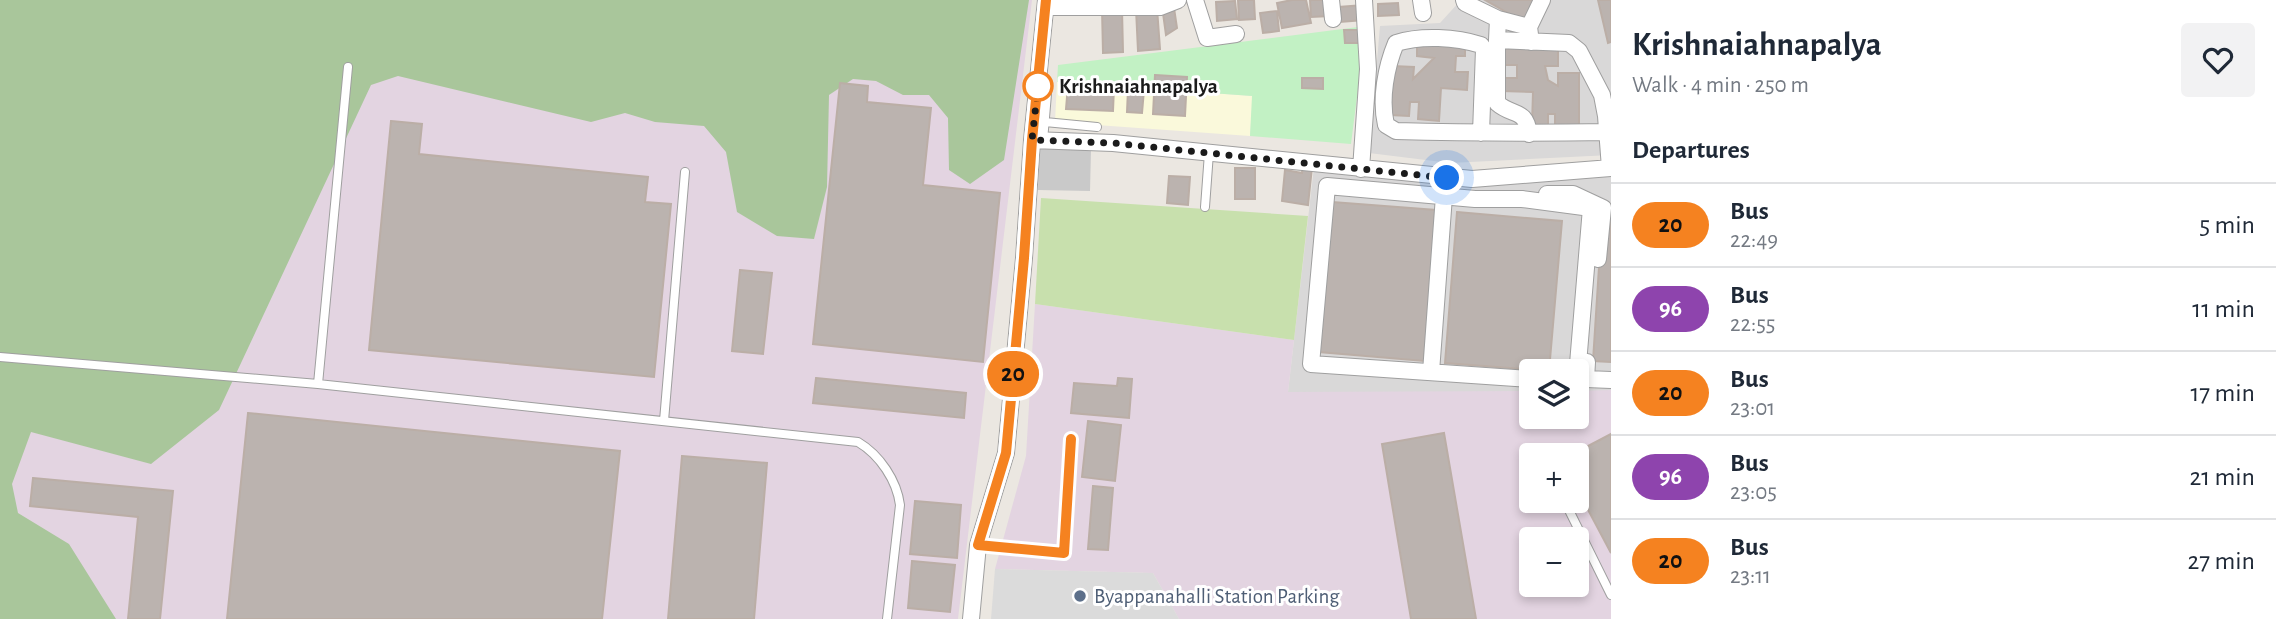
<!DOCTYPE html>
<meta charset="utf-8">
<style>
body{margin:0;font-family:"Alegreya Sans",sans-serif;background:#f2f2f3;color:#1f2937;height:100vh;display:flex;flex-direction:column;font-size:26px;white-space:nowrap}
*{box-sizing:border-box;margin:0}
p{font-size:23px;color:#747a83}
.icon{flex:none;width:38px;height:38px;fill:none;stroke:currentColor;stroke-width:2;stroke-linecap:round;stroke-linejoin:round}
.map{position:relative;flex:1;overflow:hidden}
.details{display:flex;flex-direction:column;background:#fff;width:665px}
.details>*{flex:none}
.badge{padding:0 14px;border-radius:23px;font-size:24px;line-height:46px}
.fabs{position:absolute;left:1519px;top:359px;display:grid;gap:14px}
.fabs a{display:grid;place-items:center;width:70px;height:70px;border-radius:7px;background:#fff;box-shadow:0 4px 10px #0003;font-size:35px}
.you{position:absolute;width:35px;height:35px;margin:-18px;border:5px solid #fff;border-radius:50%;background:#1a73e8;box-shadow:0 0 0 10px #1a73e833}
.map>.badge{position:absolute;translate:-50% -50%;box-shadow:0 0 0 4px #fff}
h2{padding:0 21px;font-size:26px;line-height:63px}
.round{display:grid;place-items:center;flex:none;width:74px;height:74px;border-radius:7px;background:#f2f2f3}
.head{display:flex;align-items:center;justify-content:space-between;height:119px;padding:0 21px}
h1{font-size:33px;font-weight:700;line-height:52px}
ul{padding:0;list-style:none}
li{display:flex;align-items:center;gap:21px;height:84px;padding:0 21px;border-top:2px solid #e0e1e3}
li div{flex:1}
li b{display:block;font-size:26px}
li em{font-style:normal}
li .badge{min-width:77px;font-weight:700;text-align:center}
main{display:flex;flex:1;min-height:0}
.map>svg:first-child{display:block}
.residential{fill:#d9d8d8}
.industrial{fill:#e3d4e1;fill-rule:evenodd}
.education{fill:#faf9db}
.religious{fill:#c9c9c9}
.grass{fill:#c8e0ad}
.forest{fill:#a9c69b}
.park{fill:#c2f1c4}
.parking{fill:#dbdbdb}
.building{fill:#bbb3af;stroke:#bbaea6;stroke-width:2}
.lines{fill:none;stroke-linecap:round;stroke-linejoin:round}
.lane-casing{stroke:#9f9f9f;stroke-width:10}
.street-casing{stroke:#9f9f9f;stroke-width:18}
.lane{stroke:#fff;stroke-width:8}
.street{stroke:#fff;stroke-width:16}
.line-casing{stroke:#fff;stroke-width:16}
.line{stroke:#f58220;stroke-width:10}
.walk{stroke:#1b1b1b;stroke-width:7;stroke-dasharray:0 12.6}
.stop-dot{fill:#fff;stroke:#f58220;stroke-width:3.5}
.service-dot{fill:#5c6f8a;stroke:#fff;stroke-width:2.5}
.labels{text-anchor:middle;dominant-baseline:central;stroke-width:6;stroke-linejoin:round;paint-order:stroke}
.stop-label{font-size:21px;font-weight:bold;fill:#1b1b1b;stroke:#fff;text-anchor:start}
.service-label{font-size:21px;fill:#4e5e75;stroke:#fff;text-anchor:start}
</style>
<main>
<div class="map">
<svg width="1611" height="619" viewBox="0 0 1611 619">
<rect width="100%" height="100%" fill="#ebe7e1"/>
<path class="residential" d="M1461 0H1611V155L1450 163 1369 153 1380 26 1440 23Z
M1314 167 1478 183 1611 173V392L1577 394V371H1531V394L1288 392Z"/>
<path class="industrial" d="M0 0H1032L958 619H0Z
M1035 304 1294 340 1288 392 1531 391V416H1577V391L1611 390V619H1179L1153 573 995 569 1026 456ZM1531 455H1577V500H1531ZM1531 539H1577V584H1531Z"/>
<path class="education" d="M1057 82 1253 96 1250 136 1055 122Z"/>
<path class="religious" d="M1039 148 1091 149 1090 191 1038 190Z"/>
<path class="grass" d="M1041 198 1308 216 1294 340 1035 304Z"/>
<path class="forest" d="M0 0H1029L1004 160 970 184 949 170 948 118 929 95H903L876 81 853 79 829 95 827 187 814 239 777 236 737 212 726 152 704 126 655 122 625 113 591 122 398 76 371 85 219 410 151 464 31 432 12 484 18 513 69 544 116 619H0Z"/>
<path class="park" d="M1366 26 1351 144 1250 136 1252 96 1057 82 1058 65Z"/>
<path class="parking" d="M995 569 1153 573 1179 619H991Z"/>
<path class="building" d="M1238 0H1254L1255 19 1239 20Z
M1292 0H1306L1311 23 1282 28 1277 3Z
M1310 0H1328L1330 16 1311 17Z
M1485 0H1540L1527 24Z
M1598 0H1611V42L1608 43Z
M1235 1 1237 19 1217 21 1216 2Z
M1398 3 1399 15 1378 16V4Z
M1363 5 1364 20 1340 22 1339 7Z
M1157 8 1160 49 1138 51 1136 9Z
M1174 8 1177 28 1166 35 1163 13Z
M1102 9H1122L1123 52 1103 53Z
M1277 11 1279 31 1263 33 1260 13Z
M1344 30H1362V43H1345Z
M1417 42 1465 45V56H1456L1455 72H1468L1467 90 1441 88 1439 121 1418 119 1419 102H1410L1409 116 1390 115 1393 66 1414 67 1413 79 1434 58 1417 56Z
M1500 46H1558V66H1545L1548 80 1558 86V73H1579V128H1555V114H1548V126L1532 125 1533 92 1502 91V78H1517V65H1500Z
M1155 75 1187 77 1185 116 1153 114Z
M1302 78H1323V89L1302 88Z
M840 83 868 86 867 102 931 108 923 185 1000 193 983 362 813 344Z
M1068 85 1114 87 1113 111 1066 109Z
M1128 89 1144 90 1142 113 1127 112Z
M391 121 422 124 419 154 648 177 645 202 671 204 654 377 369 350Z
M1303 165 1312 167 1308 205 1282 201 1285 170 1302 173Z
M1235 168H1255V199H1235Z
M1169 176 1190 177 1188 205 1167 203Z
M1332 202 1436 210 1424 361 1319 352Z
M1457 212 1562 221 1549 371 1445 363Z
M1602 220H1611V362L1593 361Z
M740 270 772 273 763 354 732 351Z
M816 378 966 393 964 418 813 403Z
M1118 378 1132 379 1129 418 1071 413 1074 383 1117 386Z
M248 413 620 451 602 619H227Z
M1088 421 1121 425 1115 481 1082 477Z
M1444 433 1476 619H1411L1382 444Z
M1611 434V553L1577 489V455H1571Z
M682 456 767 463 754 619H668Z
M33 478 173 491 160 619H128L138 517 30 506Z
M1093 486 1113 488 1108 550 1088 549Z
M915 501 961 505 957 558 910 554Z
M912 561 955 565 950 612 908 608Z"/>
<g class="lines">
<g class="lane-casing">
<path id="lane" d="M1045 122 1097 127
M1043 141 1047 94
M1205 207 1209 153
M0 357 318 384 858 442C880 455 897 481 900 505L887 619
M318 384 348 67
M664 421 685 172
M1564 500 1611 595
M978 545 1064 553 1071 439"/>
</g>
<g class="street-casing">
<path id="street" d="M1195 0 1207 38 1236 34
M1331 0 1333 19
M1421 0 1423 13
M1464 0 1465 3 1498 19 1497 40
M1047 7H1160L1178 0
M1498 19 1529 27
M1531 42 1529 27 1542 0
M1481 133 1484 49 1481 45C1456 37 1421 35 1396 43 1386 67 1380 99 1386 125L1396 131C1468 133 1539 133 1611 132
M1529 134C1526 108 1513 117 1497 103V40L1569 43 1579 51 1602 95 1606 116 1610 168
M1032 140 1113 143 1472 179 1611 168
M1361 169 1368 69 1364 0
M1547 194H1573L1603 208 1598 259
M1587 362 1586 379 1611 380
M1431 372 1444 196
M1531 379 1311 364 1327 186 1475 199H1522L1591 208 1577 376
M971 619 978 545 1006 453 1024 258 1032 140 1046 0"/>
</g>
<use href="#lane" class="lane"/>
<use href="#street" class="street"/>
</g>
<g class="lines">
<g class="line-casing">
<path id="line" d="M1046 0 1032 140 1024 258 1006 453 978 545 1064 553 1071 439"/>
</g>
<use href="#line" class="line"/>
<path class="walk" d="M1038 86 1032 140 1113 143 1447 178"/>
</g>
<circle class="stop-dot" cx="1038" cy="86" r="14"/>
<circle class="service-dot" cx="1080" cy="596" r="7"/>
<g class="labels">
<g class="stop-label">
<text x="1059" y="86">Krishnaiahnapalya</text>
</g>
<g class="service-label">
<text x="1094" y="596">Byappanahalli Station Parking</text>
</g>
</g>
</svg>
<div class="fabs">
<a><svg class="icon" aria-label="layers" viewBox="0 0 24 24"><path d="M12 4l9 5-9 5-9-5zM3 14l9 5 9-5"/></svg></a>
<a>+</a>
<a>−</a>
</div>
<div class="you" style="left:1447px;top:178px"></div>
<b class="badge" style="left:1013px;top:374px;background:#f58220;color:#111">20</b>
</div>
<section class="details">
<div class="head"><div><h1>Krishnaiahnapalya</h1><p>Walk · 4 min · 250 m</p></div><a class="round"><svg class="icon" aria-label="heart" viewBox="0 0 24 24"><path d="M12 20l-8-8c-3-5 5-10 8-4 3-6 11-1 8 4z"/></svg></a></div>
<h2>Departures</h2>
<ul>
<li><span class="badge" style="background:#f58220;color:#111">20</span><div><b>Bus</b><p>22:49</p></div><em>5 min</em></li>
<li><span class="badge" style="background:#8e44ad;color:#fff">96</span><div><b>Bus</b><p>22:55</p></div><em>11 min</em></li>
<li><span class="badge" style="background:#f58220;color:#111">20</span><div><b>Bus</b><p>23:01</p></div><em>17 min</em></li>
<li><span class="badge" style="background:#8e44ad;color:#fff">96</span><div><b>Bus</b><p>23:05</p></div><em>21 min</em></li>
<li><span class="badge" style="background:#f58220;color:#111">20</span><div><b>Bus</b><p>23:11</p></div><em>27 min</em></li>
</ul>
</section>
</main>
